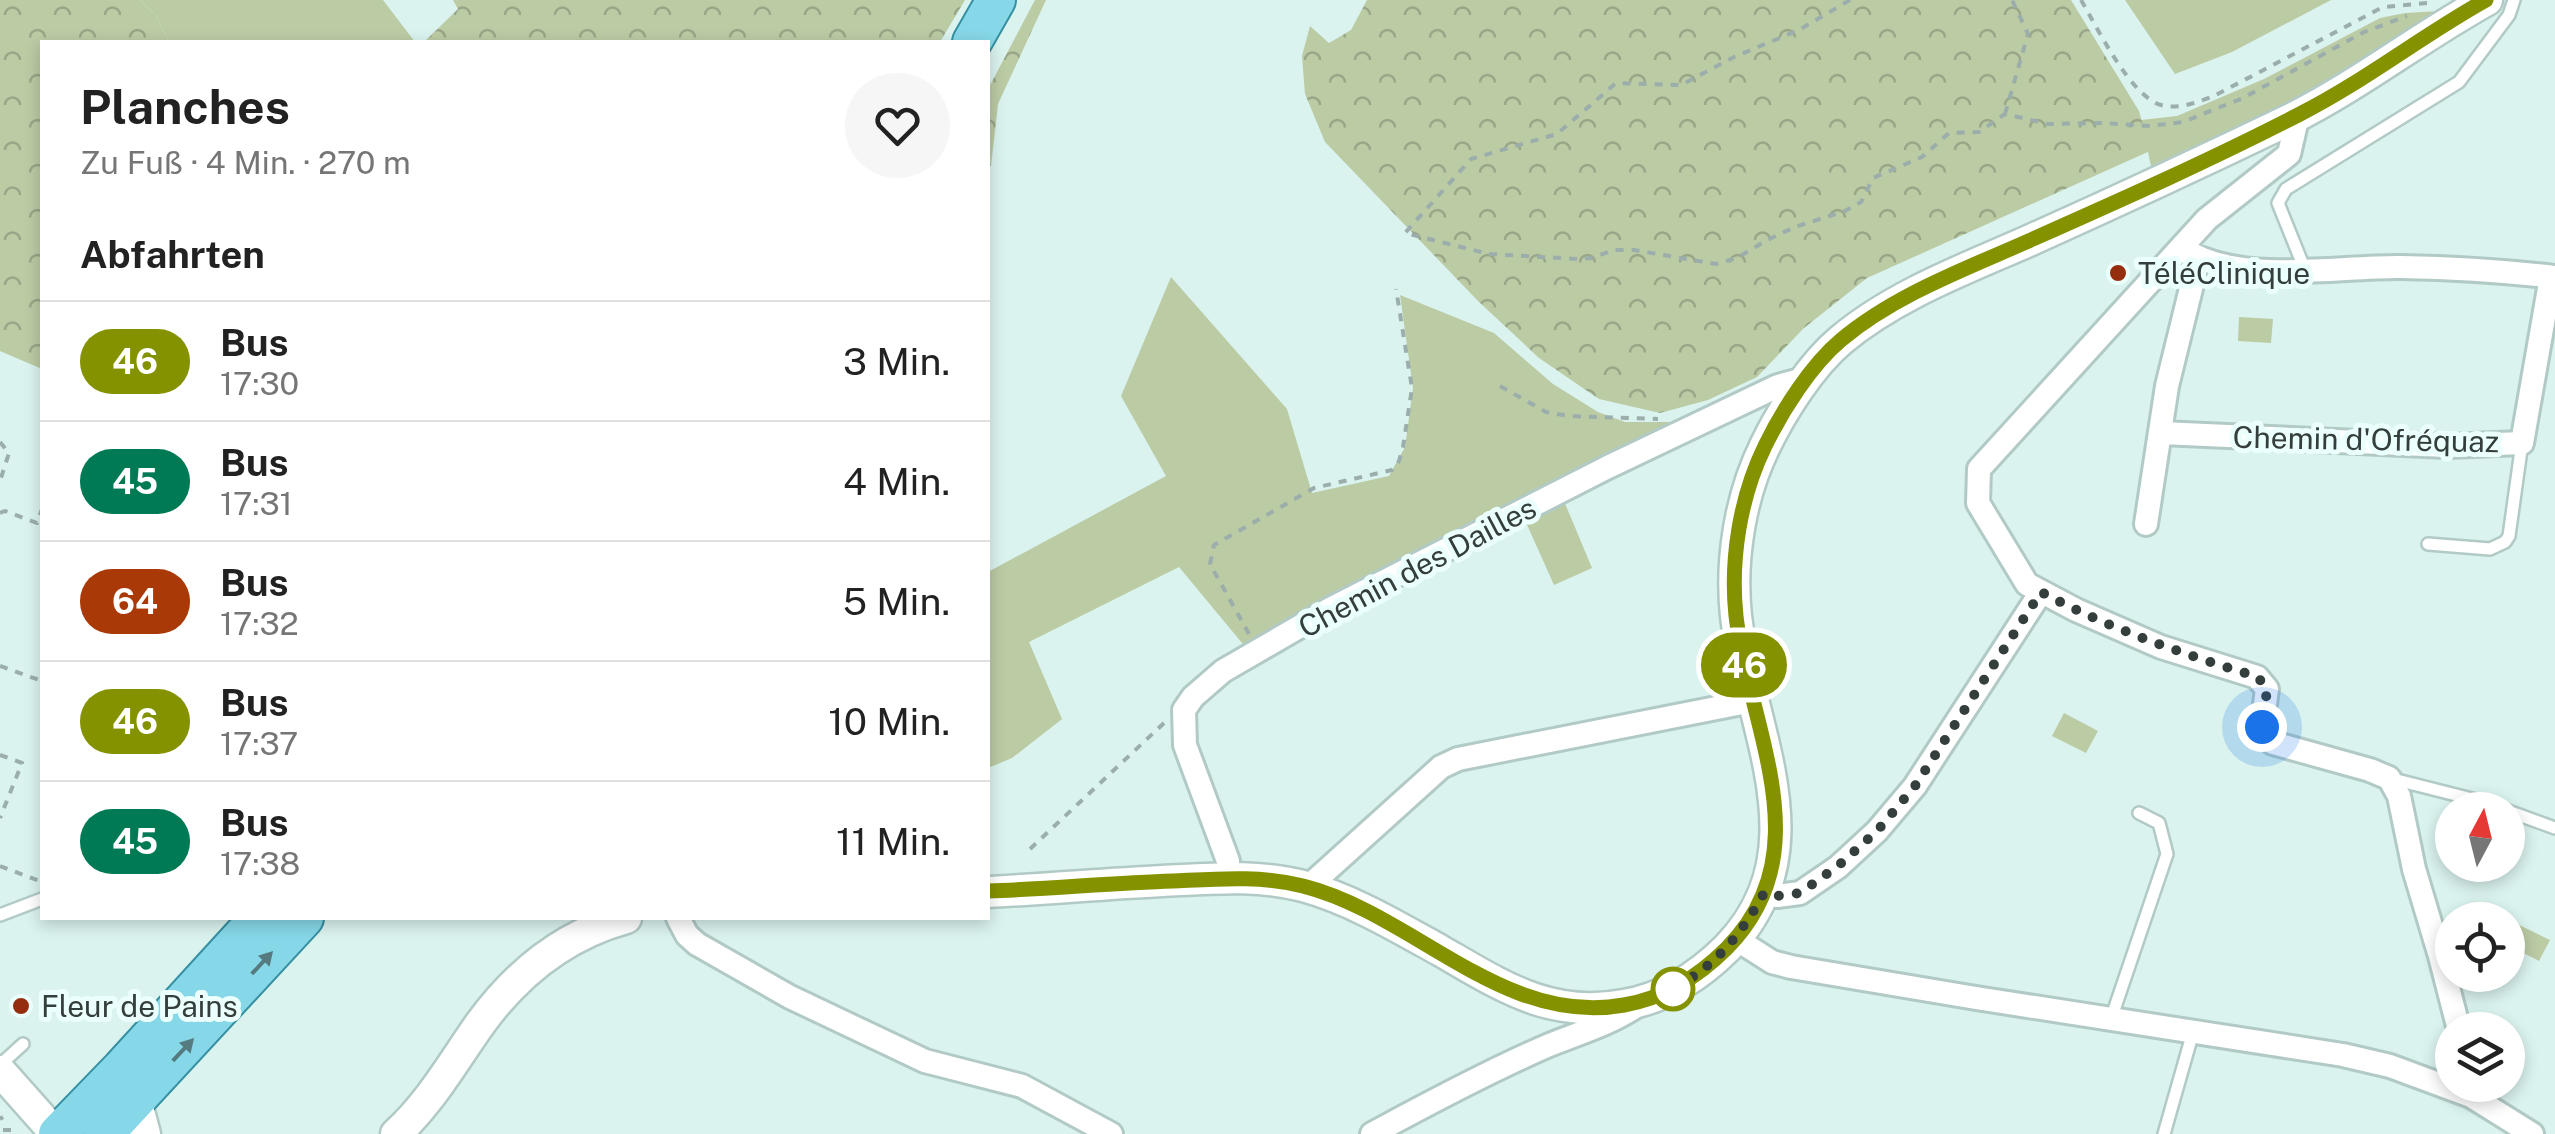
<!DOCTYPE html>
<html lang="de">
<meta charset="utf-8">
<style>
body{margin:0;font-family:"Public Sans",sans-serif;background:#f6f6f6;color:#222;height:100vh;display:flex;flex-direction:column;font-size:38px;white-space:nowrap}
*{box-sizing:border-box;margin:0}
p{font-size:32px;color:#767676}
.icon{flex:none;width:55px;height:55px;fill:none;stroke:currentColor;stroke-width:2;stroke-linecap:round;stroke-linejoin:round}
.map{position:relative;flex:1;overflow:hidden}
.panel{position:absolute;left:40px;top:40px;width:950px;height:880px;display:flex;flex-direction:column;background:#fff;border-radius:0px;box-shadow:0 5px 15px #0003}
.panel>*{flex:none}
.badge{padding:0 20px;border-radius:32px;font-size:35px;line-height:65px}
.needle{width:65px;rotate:7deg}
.controls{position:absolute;left:2435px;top:792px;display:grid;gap:20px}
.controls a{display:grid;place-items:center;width:90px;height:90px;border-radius:50%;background:#fff;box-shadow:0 5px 15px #0003;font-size:50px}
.you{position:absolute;width:50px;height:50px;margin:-25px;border:8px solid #fff;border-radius:50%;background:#1a73e8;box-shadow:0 0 0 15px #1a73e833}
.map>.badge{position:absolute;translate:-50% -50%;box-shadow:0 0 0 5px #fff}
h2{padding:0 40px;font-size:38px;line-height:90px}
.round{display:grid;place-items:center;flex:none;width:105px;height:105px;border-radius:52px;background:#f6f6f6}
.headline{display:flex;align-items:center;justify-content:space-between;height:170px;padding:0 40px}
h1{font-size:48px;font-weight:700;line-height:75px}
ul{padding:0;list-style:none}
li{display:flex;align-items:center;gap:30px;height:120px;padding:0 40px;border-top:2px solid #e0e0e0}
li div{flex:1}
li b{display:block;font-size:38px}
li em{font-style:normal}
li .badge{min-width:110px;font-weight:700;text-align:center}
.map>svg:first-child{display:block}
.green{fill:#bbcba4}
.forest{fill:url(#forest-crowns)}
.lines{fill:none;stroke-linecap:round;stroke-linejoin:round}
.service-casing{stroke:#b2cac6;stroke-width:16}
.minor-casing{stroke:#b2cac6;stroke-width:28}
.tertiary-casing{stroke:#b2cac6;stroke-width:35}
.primary-casing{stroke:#3590a2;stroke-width:42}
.path{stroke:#9baeab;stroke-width:4;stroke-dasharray:8 8;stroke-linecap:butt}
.service{stroke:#fff;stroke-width:11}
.minor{stroke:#fff;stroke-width:22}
.tertiary{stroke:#fff;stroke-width:30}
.primary{stroke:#86d7e8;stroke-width:38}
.oneway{fill:#557b81}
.line-casing{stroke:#fff;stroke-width:22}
.line{stroke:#859200;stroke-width:15}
.walk{stroke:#343e3c;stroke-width:10;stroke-dasharray:0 18}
.poi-dot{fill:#952e0f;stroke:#ebfffc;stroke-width:4}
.stop-dot{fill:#fff;stroke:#859200;stroke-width:5}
.labels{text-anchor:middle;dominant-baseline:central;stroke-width:10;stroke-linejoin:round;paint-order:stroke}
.poi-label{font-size:30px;fill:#343e3c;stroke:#ebfffc;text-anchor:start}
.street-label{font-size:30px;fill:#343e3c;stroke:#ebfffc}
</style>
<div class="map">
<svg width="2555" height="1134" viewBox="0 0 2555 1134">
<defs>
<pattern id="forest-crowns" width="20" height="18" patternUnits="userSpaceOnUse" patternTransform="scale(2.5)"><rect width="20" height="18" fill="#bbcba4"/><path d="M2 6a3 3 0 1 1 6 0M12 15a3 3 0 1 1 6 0" fill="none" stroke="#99a687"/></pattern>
</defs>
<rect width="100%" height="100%" fill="#daf3ef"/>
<path class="green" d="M140 0H383L415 42H169L156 16Z
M2125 0H2331L2232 52 2175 74Z
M2440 11 2328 79 2268 113 2151 166 2141 120 2177 116 2264 79 2380 18 2405 13Z
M1171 277 1287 409 1312 493 1389 476 1405 447 1413 388 1400 295 1494 333 1553 384 1598 412 1625 422H1671L1706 411 1247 649 1179 567 1029 642 1062 719 1012 758 988 768V572L1166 476 1121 396Z
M2239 317 2273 319 2271 343 2238 341Z
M1564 501 1592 568 1554 585 1524 518Z
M2064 713 2098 731 2086 753 2052 736Z
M2513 922 2550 940 2539 961 2508 945V932Z"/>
<path class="forest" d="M0 0H140L156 16 169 42H42V369L0 351Z
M453 0H965L940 42H424L458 9Z
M1035 0H1046L998 104 991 166 988 164V89Z
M1367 0H2071L2139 111 2150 151 1867 278 1804 328 1757 377 1708 400 1660 413 1599 399 1539 358 1479 302 1325 142 1305 94 1302 56 1310 26 1329 43 1351 30Z"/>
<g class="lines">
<g class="service-casing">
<path id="service" d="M2305 270 2278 203 2286 189 2459 82 2509 15 2514 0
M2428 544 2490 549 2505 542 2509 536 2522 443
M2393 779 2476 800 2504 810
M2508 811 2555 828
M0 915 42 899
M2111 1019 2167 854 2159 823 2139 813
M0 1065 23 1044
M2164 1134 2193 1032"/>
</g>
<g class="minor-casing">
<path id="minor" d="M2298 115 2289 154 2207 219 1979 469 1978 503 2027 584 2076 610 2161 647 2257 677 2267 689 2262 727 2273 743 2370 770 2389 778 2399 796 2414 869 2440 956 2459 1030
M2182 248C2235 286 2337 266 2401 267 2453 268 2504 271 2555 277
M2162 433 2447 446 2522 443 2551 277
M2146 524 2167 386 2198 260
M1228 861 1185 745 1184 710 1193 697 1223 671 1330 609 1608 467 1778 386 1807 378
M1308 887 1441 767 1458 759 1752 701
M1764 893 1777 896 1800 893 1838 867 1877 831 1915 786 2041 592
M678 918 687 935 697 944 790 997 925 1061 1022 1086 1111 1134
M1736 939 1772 962 1791 967 1976 998 2343 1055 2390 1066 2471 1096 2532 1134
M1372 1134C1429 1103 1487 1072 1547 1046 1576 1034 1605 1026 1632 1009"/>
</g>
<g class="tertiary-casing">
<path id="tertiary" d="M988 892C1046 889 1104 884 1162 881 1208 879 1257 874 1303 886 1351 899 1398 927 1441 951 1502 986 1550 1019 1624 1005 1665 998 1698 977 1727 948 1823 850 1749 729 1736 616 1730 560 1740 497 1765 446 1782 411 1811 365 1841 340 1896 294 1968 268 2033 239 2120 200 2206 160 2291 119 2359 85 2420 37 2487 0
M0 1071 56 1134
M136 1100 145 1134
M396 1134C431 1102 453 1062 480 1024 517 973 564 935 626 918"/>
</g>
<g class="primary-casing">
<path id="primary" d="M972 42 996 0
M58 1134 122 1068 259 918
M104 1134 304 918"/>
</g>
<path class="path" d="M1850 0 1799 30 1734 57 1681 85 1616 83 1557 134 1471 159 1405 233 1489 254 1578 259 1592 258 1614 250H1634L1716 264 1737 258 1767 240 1795 227 1845 211 1861 202 1873 178 1922 157 1949 133 1979 132 2005 114 2048 124 2104 123 2150 126 2183 122 2243 98 2364 32 2407 16
M2081 0C2097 27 2130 96 2161 105 2178 110 2198 102 2214 96L2383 7 2428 3
M2005 114 2028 34 2012 0
M1500 386 1546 412 1569 416 1658 419
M0 442 9 453 0 481
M0 513 5 511 37 523 42 509
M1249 634 1210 564 1214 545 1314 488 1392 470 1399 461 1403 447 1412 388 1396 289
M0 666 42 681
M0 755 22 763 0 818
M1030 849 1164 723
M0 866 42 882
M0 1119 3 1117
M3 1130H12"/>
<use href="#service" class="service"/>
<use href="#minor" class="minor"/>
<use href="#tertiary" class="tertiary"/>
<use href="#primary" class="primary"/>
</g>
<defs><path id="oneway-solid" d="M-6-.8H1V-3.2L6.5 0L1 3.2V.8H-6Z" transform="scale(2.5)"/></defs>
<g class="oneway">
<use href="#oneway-solid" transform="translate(262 963) rotate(-47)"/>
<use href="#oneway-solid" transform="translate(183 1050) rotate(-47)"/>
</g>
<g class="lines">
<g class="line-casing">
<path id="line" d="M988 891C1049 889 1111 883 1173 881 1216 879 1260 875 1303 886 1414 914 1503 1027 1624 1005 1665 998 1698 977 1727 948 1823 851 1749 729 1736 616 1730 560 1740 497 1765 446 1782 411 1811 365 1841 340 1896 294 1968 268 2033 239 2123 199 2213 159 2300 114 2365 81 2423 35 2486 0"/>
</g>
<use href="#line" class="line"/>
<path class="walk" d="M1673 989 1667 991C1712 971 1741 935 1764 893L1777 896 1800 893 1838 866 1877 831 1915 786 2041 592C2110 629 2183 654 2258 677L2267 690 2262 727"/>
</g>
<g class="poi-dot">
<circle cx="2118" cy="273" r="10"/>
<circle cx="21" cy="1006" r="10"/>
</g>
<circle class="stop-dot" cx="1673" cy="989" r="20"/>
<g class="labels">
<g class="poi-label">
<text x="2138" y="273">TéléClinique</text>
<text x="41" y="1006">Fleur de Pains</text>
</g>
<g class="street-label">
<text transform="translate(2366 439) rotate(1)">Chemin d'Ofréquaz</text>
<text transform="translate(1417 567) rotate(-28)">Chemin des Dailles</text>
</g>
</g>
</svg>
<div class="controls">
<a><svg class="needle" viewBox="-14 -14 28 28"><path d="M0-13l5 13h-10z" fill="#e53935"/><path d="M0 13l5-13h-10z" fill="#767676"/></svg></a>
<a><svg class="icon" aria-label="locate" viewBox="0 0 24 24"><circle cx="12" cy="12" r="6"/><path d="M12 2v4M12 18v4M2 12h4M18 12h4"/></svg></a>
<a><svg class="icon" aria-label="layers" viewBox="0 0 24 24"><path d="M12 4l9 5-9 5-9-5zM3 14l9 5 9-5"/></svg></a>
</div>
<div class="you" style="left:2262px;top:727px"></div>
<b class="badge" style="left:1744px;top:665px;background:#859200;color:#fff">46</b>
<section class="panel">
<div class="headline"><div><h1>Planches</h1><p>Zu Fuß · 4 Min. · 270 m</p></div><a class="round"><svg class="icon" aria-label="heart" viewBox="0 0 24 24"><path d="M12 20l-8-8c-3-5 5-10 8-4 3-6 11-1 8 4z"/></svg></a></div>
<h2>Abfahrten</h2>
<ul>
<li><span class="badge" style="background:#859200;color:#fff">46</span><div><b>Bus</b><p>17:30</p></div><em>3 Min.</em></li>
<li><span class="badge" style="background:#007a55;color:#fff">45</span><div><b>Bus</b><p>17:31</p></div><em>4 Min.</em></li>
<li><span class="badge" style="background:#a93906;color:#fff">64</span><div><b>Bus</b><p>17:32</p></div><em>5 Min.</em></li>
<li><span class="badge" style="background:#859200;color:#fff">46</span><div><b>Bus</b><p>17:37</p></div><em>10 Min.</em></li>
<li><span class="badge" style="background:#007a55;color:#fff">45</span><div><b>Bus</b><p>17:38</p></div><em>11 Min.</em></li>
</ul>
</section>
</div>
